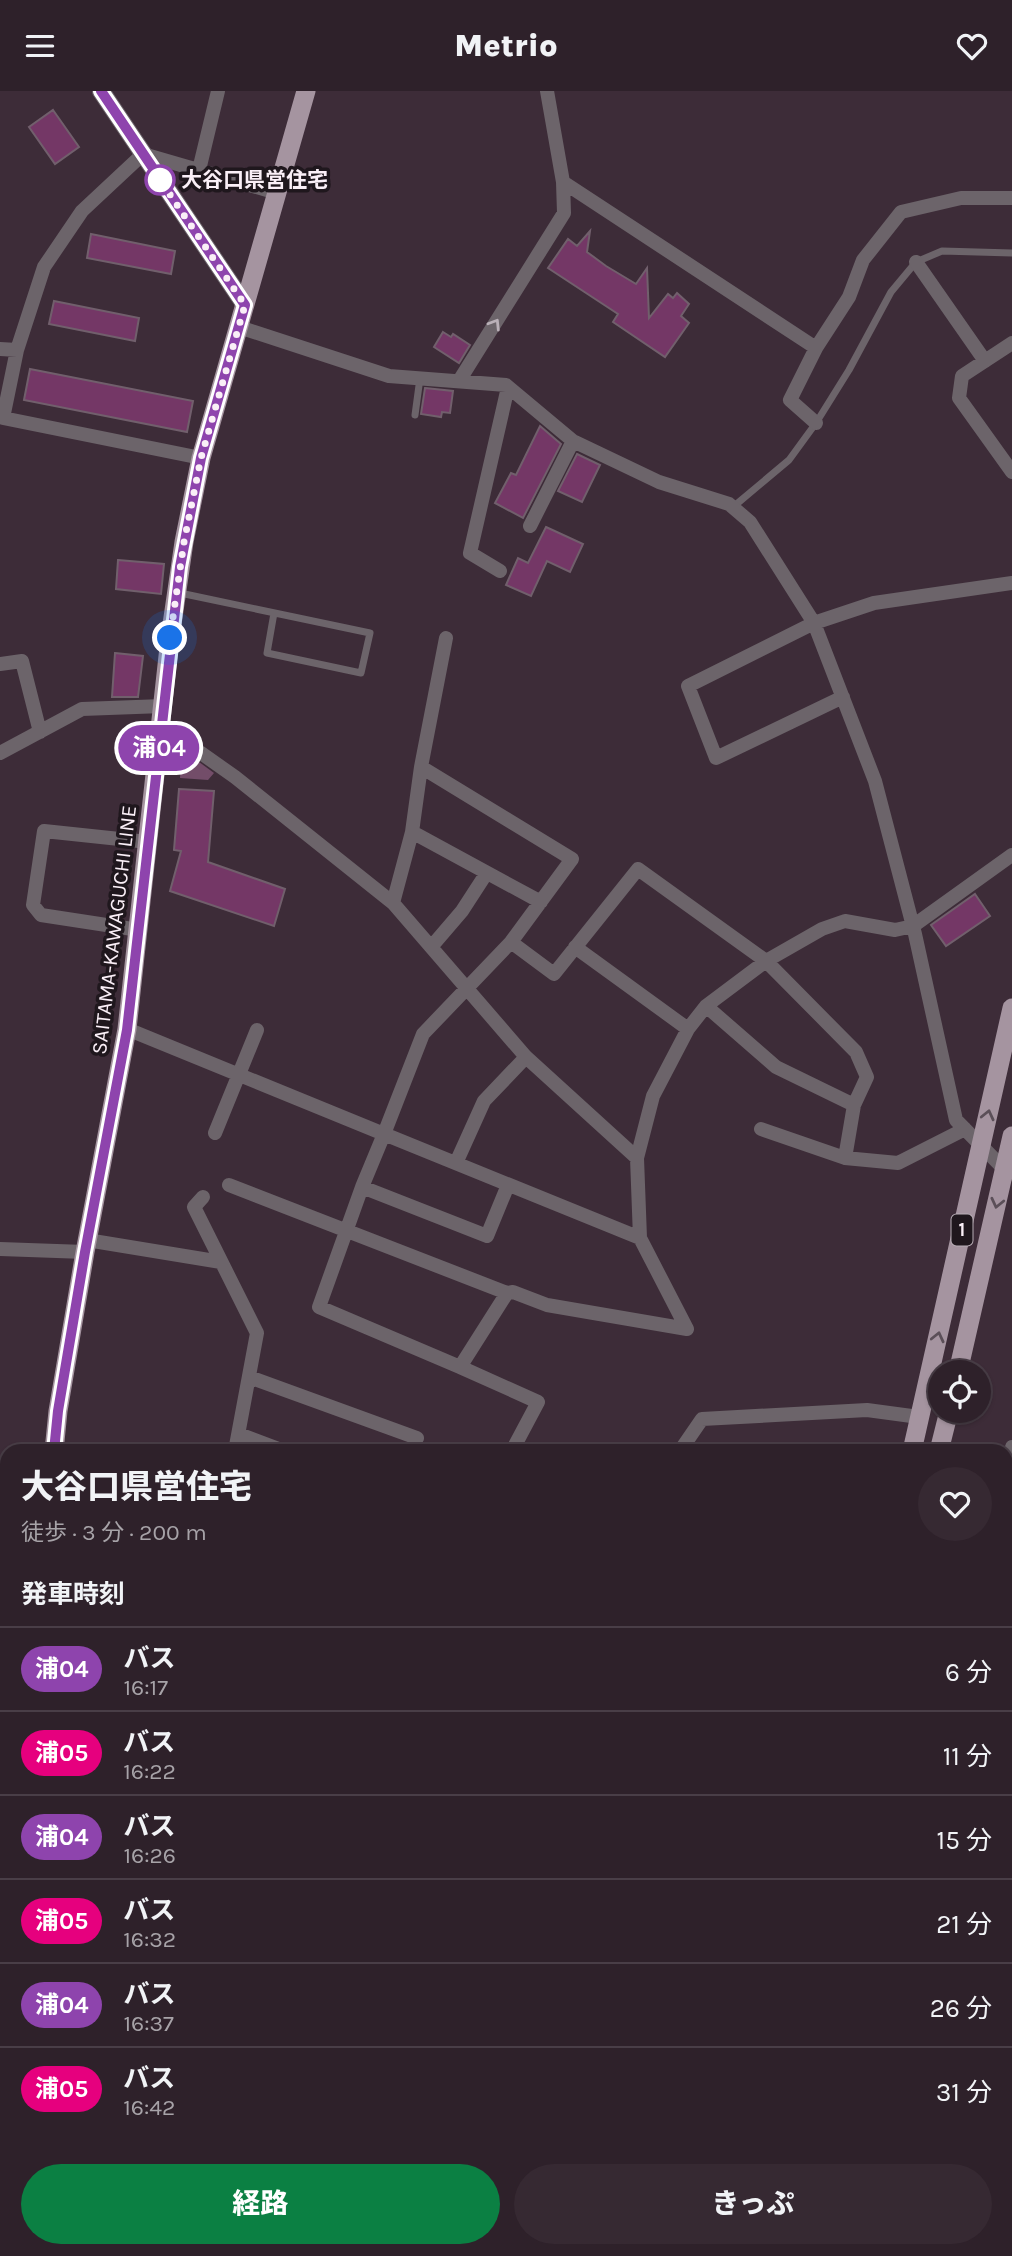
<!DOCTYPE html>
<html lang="ja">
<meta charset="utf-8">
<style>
body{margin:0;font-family:Karla,"Noto Sans JP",sans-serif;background:#362932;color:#f1f3f6;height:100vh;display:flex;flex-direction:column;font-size:26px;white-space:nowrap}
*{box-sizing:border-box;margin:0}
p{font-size:23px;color:#a7a3a8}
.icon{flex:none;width:38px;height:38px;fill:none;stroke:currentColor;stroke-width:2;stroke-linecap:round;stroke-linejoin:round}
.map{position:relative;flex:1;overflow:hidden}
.drawer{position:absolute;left:0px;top:1353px;width:1013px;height:814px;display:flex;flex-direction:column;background:#2e212a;border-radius:21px 21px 0 0;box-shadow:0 2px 5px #0004,0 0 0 2px #493e47}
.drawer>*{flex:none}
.badge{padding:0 14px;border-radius:23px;font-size:24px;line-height:46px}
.tools{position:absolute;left:928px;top:1269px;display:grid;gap:14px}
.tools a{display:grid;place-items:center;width:63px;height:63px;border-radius:50%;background:#2e212a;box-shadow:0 2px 5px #0004,0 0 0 2px #493e47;font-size:35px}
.you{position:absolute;width:35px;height:35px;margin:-18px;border:5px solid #fff;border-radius:50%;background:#1a73e8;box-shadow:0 0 0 10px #1a73e833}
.map>.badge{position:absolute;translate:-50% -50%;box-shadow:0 0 0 4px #fff}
h2{padding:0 21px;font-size:26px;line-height:63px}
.round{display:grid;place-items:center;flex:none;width:74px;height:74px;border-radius:37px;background:#362932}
.overview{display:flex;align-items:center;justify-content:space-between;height:119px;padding:0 21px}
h1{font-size:33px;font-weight:800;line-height:52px}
.action{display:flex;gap:14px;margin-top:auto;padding:14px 21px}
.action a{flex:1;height:80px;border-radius:42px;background:#0b8043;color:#fff;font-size:28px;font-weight:800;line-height:80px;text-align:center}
.action a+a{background:#362932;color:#f1f3f6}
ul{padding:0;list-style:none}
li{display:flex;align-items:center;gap:21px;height:84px;padding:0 21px;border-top:2px solid #493e47}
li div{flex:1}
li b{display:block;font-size:26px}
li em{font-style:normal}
li .badge{min-width:77px;font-weight:700;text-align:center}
header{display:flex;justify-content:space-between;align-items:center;height:91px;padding:0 21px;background:#2e212a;font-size:32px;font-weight:800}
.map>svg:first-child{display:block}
.green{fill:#734d69}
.building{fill:#743766;stroke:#715f6c;stroke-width:2}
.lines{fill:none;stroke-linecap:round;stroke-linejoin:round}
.service{stroke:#6c646a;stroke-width:7}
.minor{stroke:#6c646a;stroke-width:14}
.tertiary{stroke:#6c646a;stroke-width:18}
.primary{stroke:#a594a0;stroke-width:19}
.oneway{stroke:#bab0b8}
.oneway2{stroke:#5b4f58}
.line-casing{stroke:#fff;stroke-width:16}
.line{stroke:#8e44ad;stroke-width:10}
.walk{stroke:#faeff7;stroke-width:7;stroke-dasharray:0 12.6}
.stop-dot{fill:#fff;stroke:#8e44ad;stroke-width:3.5}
.labels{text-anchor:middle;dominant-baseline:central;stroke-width:7;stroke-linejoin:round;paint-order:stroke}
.shield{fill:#1f171d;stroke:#b8aeb6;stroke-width:2}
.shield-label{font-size:19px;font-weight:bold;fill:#faeff7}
.stop-label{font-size:21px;font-weight:bold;fill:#faeff7;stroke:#1f171d;text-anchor:start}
.street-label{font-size:21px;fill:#faeff7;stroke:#1f171d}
</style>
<header><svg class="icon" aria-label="menu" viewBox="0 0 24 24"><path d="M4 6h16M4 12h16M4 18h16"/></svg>Metrio<svg class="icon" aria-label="heart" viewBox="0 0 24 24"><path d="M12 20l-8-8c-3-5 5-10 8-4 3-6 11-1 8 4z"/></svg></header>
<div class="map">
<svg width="1012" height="2165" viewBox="0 0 1012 2165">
<rect width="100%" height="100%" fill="#3d2c38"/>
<path class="green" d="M186 664 195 668 214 682 208 689 180 687 181 669Z"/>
<path class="building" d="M53 19 79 56 55 73 29 36Z
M590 140 587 161 606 175 636 193 647 177 649 227 668 203 673 207 677 202 689 213 681 225 689 232 665 266 613 231 618 223 548 177 568 148 577 155Z
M91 143 175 160 171 183 87 167Z
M54 210 139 227 135 250 49 233Z
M443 241 451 246 453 243 470 254 459 272 434 256Z
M30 278 193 310 187 341 24 309Z
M425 297 453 300 450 322 442 321 441 326 421 323Z
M540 335 561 353 523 427 495 412 511 382 516 384Z
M577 363 600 374 582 411 558 400Z
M546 436 583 453 570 481 547 470 531 505 506 494 518 467 528 472Z
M118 469 164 473 161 503 116 498Z
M115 562 143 565 138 606H112Z
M179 698 214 700 208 771 285 798 274 835 170 800 181 760 174 759Z
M975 803 990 825 946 855 931 834Z"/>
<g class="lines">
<path class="service" d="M415 324 420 287
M733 416 789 369 816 332 849 279 891 201 916 171 942 160 1012 162
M180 502 370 542 361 582 267 562 274 522
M1006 1411 1012 1403
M1006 1890 1012 1896
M1006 2080 1012 2054
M870 2160 875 2165"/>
<path class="minor" d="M547 0 563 91 816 257 849 206 863 169 901 121 961 107H1012
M199 79 218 0
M916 171 985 270
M239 236 389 285 506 294 573 350 659 391 729 413 750 431 814 532 875 690 915 843 956 1029 1009 1083
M1012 252 962 285 959 307 1012 381
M0 258 17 259
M459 290 564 122 563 91
M816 332 790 309 816 257
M201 367 3 327 17 259 44 176 82 120 143 63 277 102
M530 435 573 350
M500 480 470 462 508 296
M0 573 22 570 40 641
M843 606 716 667 688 595 814 532 874 512 1012 492
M160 645 201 662 235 686 393 812 526 966 637 1067
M0 662 82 618 163 615
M421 676 572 768 511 851 423 943 384 1043 640 1147
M412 741 541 811
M393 812 412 741 421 676 446 547
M139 839 41 824 33 814 44 740 148 751
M511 851 554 883 638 778 766 870 856 961 867 986 854 1014 845 1067
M432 855 462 820 486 783
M575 856 688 938
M706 915 776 976 854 1014
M127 938 384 1043 362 1096 319 1216 460 1276
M761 1038 845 1067 898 1072 965 1038
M215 1042 257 939
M456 1072 484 1010 526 966
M229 1094 507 1202
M362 1096 487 1145 508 1094
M203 1106 194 1116 257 1242 235 1360
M87 1149 221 1171
M0 1158 85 1161
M687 1238 640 1147 637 1067 653 1005 688 938 706 915 766 870 822 838 845 830 895 839 913 835 1012 764
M249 1286 417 1347 410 1360
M239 1343 284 1360
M512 1360 538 1311 460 1276 507 1202 513 1201 547 1214 687 1238
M680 1360 702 1328 867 1319 919 1326
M1006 1395 1012 1356
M0 1400 7 1403
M1006 1520 1012 1516
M1006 1658 1012 1656
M0 1693 7 1695
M1006 1724 1012 1733
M0 1927 7 1929
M1006 1971 1012 1965
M0 2047 7 2049
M1006 2124H1012
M0 2125 7 2127
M241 2160 245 2165
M412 2160 417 2165
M521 2160 526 2165
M842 2165 845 2160"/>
<path class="tertiary" d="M101 0 245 214"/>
<path class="primary" d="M958 1281 1012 1045
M54 1360 58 1320 85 1161 127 938 170 547 184 451 201 367 306 0
M912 1360 1012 917
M939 1360 949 1320
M18 2165 19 2160
M667 2165 669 2160
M696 2165 699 2160"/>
</g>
<defs><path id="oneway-chevron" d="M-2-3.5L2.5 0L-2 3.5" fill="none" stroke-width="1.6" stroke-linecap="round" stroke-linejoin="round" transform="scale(1.75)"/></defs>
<use class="oneway" href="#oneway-chevron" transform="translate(495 233) rotate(-58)"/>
<g class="oneway2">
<use href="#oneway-chevron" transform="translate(988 1024) rotate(-77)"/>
<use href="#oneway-chevron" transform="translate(997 1112) rotate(103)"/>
<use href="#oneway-chevron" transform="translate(938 1246) rotate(-77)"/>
</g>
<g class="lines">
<g class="line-casing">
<path id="line" d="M54 1360 58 1320 85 1161 127 939 180 476 201 367 245 214 101 0"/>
</g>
<use href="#line" class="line"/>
<path class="walk" d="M160 89 158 86 245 214 201 367 184 451 170 547"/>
</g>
<circle class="stop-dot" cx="160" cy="89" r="14"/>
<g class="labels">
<rect class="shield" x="951.5" y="1123.5" width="21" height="31" rx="5"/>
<g class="shield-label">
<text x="962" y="1139">1</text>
</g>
<g class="stop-label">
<text x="181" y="89">大谷口県営住宅</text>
</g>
<g class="street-label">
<text transform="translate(114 839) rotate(-83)">SAITAMA-KAWAGUCHI LINE</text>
</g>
</g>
</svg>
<div class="tools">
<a><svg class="icon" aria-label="locate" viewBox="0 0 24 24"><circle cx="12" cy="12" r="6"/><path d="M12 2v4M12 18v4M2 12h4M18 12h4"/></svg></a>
</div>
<div class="you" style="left:170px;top:547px"></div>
<b class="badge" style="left:159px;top:657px;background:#8e44ad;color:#fff">浦04</b>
<section class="drawer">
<div class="overview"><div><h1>大谷口県営住宅</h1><p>徒歩 · 3 分 · 200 m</p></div><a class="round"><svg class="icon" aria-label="heart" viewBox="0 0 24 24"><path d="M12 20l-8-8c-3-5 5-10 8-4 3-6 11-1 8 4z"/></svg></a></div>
<h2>発車時刻</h2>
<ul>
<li><span class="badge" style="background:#8e44ad;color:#fff">浦04</span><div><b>バス</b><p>16:17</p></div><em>6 分</em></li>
<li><span class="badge" style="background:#e6007e;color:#fff">浦05</span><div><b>バス</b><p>16:22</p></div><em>11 分</em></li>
<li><span class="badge" style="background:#8e44ad;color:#fff">浦04</span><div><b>バス</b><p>16:26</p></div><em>15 分</em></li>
<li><span class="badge" style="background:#e6007e;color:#fff">浦05</span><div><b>バス</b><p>16:32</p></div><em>21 分</em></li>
<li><span class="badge" style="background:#8e44ad;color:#fff">浦04</span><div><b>バス</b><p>16:37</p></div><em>26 分</em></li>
<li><span class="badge" style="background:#e6007e;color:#fff">浦05</span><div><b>バス</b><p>16:42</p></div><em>31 分</em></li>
</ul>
<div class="action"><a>経路</a><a>きっぷ</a></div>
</section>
</div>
